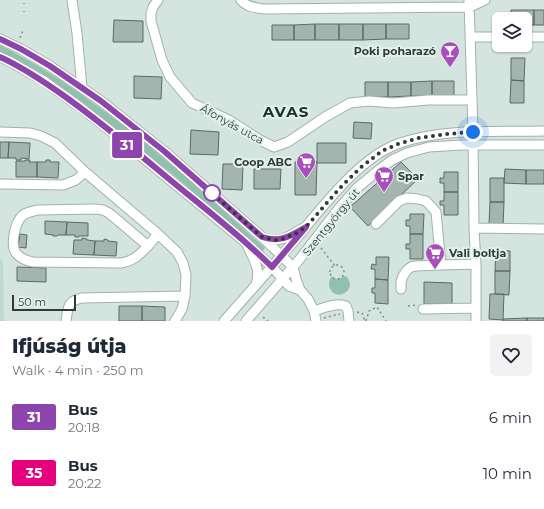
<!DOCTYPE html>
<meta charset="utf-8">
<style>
body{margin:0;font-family:Montserrat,sans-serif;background:#f2f2f3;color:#1f2937;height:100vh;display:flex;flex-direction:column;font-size:15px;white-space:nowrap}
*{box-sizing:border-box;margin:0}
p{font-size:13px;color:#747a83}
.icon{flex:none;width:22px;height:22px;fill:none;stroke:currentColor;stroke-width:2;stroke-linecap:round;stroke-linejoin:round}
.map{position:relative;height:321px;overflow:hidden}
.drawer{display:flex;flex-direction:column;background:#fff;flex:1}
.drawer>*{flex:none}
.badge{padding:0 8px;border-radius:3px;font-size:14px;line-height:26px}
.controls{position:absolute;left:492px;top:12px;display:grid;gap:8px}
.controls a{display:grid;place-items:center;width:40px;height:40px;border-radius:6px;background:#fff;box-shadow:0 1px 3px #0004;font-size:20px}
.scale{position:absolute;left:12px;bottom:10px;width:64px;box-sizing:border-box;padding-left:4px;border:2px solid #323937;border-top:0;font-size:11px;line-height:14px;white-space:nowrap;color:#323937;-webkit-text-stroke:3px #e0f2eb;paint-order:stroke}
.you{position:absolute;width:20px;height:20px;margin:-10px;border:3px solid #fff;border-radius:50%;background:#1a73e8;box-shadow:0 0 0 6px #1a73e833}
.map>.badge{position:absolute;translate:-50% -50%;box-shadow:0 0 0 2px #fff}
.round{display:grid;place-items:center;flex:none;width:42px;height:42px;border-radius:6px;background:#f2f2f3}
.head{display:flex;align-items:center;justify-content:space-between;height:68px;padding:0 12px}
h1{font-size:19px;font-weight:800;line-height:30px}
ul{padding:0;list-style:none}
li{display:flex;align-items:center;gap:12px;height:56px;padding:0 12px}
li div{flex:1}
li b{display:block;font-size:15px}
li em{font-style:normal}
li .badge{min-width:44px;font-weight:700;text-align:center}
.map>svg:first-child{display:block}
.built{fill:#c0d9d0}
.green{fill:#90c1af}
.building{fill:#a4b5af;stroke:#5a6a64}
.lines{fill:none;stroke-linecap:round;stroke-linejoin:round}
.minor-casing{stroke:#a1b2ab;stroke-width:11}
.path{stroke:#818d88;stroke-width:1.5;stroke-dasharray:2 3;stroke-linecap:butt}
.minor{stroke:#fff;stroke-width:9}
.line-casing{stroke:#fff;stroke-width:9}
.line{stroke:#8e44ad;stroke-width:6}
.walk{stroke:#323937;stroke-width:4;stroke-dasharray:0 7.2}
.stop-dot{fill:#fff;stroke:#8e44ad;stroke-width:2}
.labels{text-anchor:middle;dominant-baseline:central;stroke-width:4;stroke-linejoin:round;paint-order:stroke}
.poi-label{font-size:11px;font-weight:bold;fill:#323937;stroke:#e0f2eb;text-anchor:end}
.street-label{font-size:11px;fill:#323937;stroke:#e0f2eb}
.district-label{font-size:15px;font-weight:bold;letter-spacing:1px;fill:#212f2a;stroke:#e0f2eb}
</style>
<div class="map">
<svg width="544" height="321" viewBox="0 0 544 321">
<rect width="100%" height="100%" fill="#d3e5de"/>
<path class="built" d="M0 257 3 262 4 321H0Z"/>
<path class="green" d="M0 45C27 59 53 74 78 92 145 138 205 194 265 248L262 252 177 178 102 119 0 53Z
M332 276C337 282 341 277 346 276 359 290 336 303 330 288 328 284 329 280 332 276Z"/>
<path class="building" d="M511 10H534V25H525V19H511Z
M534 10H544V25H534Z
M114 20 143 21V42H113Z
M315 24H339V40H315Z
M315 24V40H294V25Z
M339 24H363V40H339Z
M363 24H386V39L363 40Z
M386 24H409V39H386Z
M272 25H294V40H272Z
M511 58H525L524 81 511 80Z
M134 76 162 77 161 99 134 98Z
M511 80 524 81V103H510Z
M432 81H454V96H432Z
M432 81V96H411V82Z
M365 82H388V97H365Z
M388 82H411V96L388 97Z
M354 122 372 123 371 139 353 138Z
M191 130 219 132 218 155 190 154Z
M0 142H9L8 158H0Z
M9 142 30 143 29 159 21 158V160H16V158H8Z
M317 143H346V163H317Z
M25 160H30L29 162H37V177H16V161H25Z
M46 160H50V162H59L58 178 37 177V162H46Z
M295 162H317L316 195H295Z
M401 162 418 179 368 226 350 207Z
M223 164H243L242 190 222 189Z
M254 169H281L280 189H254Z
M505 169 526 170V184L504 183Z
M526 170H544V184H526Z
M444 172H458V192H444V183H440V178H444Z
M490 178H504V202H490Z
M444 192H458V215H444V205H440V201H444Z
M490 202H504L503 226 489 225Z
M410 214H424L423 234H410V226H406V220H410Z
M45 221 67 222 66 235H58L57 236H53V235L45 234Z
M67 222 88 223V236H79V237H75V235H66Z
M20 234 27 235 26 248 18 247Z
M410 234H423V259H410V249H406V244H410Z
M82 238 87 239V240L95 241 94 255 73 254 74 240H82Z
M104 239 108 240V241L117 242 116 256 94 255 95 241H104Z
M496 250 510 251V271H495Z
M376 257H389L388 280 375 279V269H371L372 264 376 265Z
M17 267 46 268V282L17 281Z
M495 271H510L509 295 495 294Z
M375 279 388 280V304L375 303V293H372V288H375Z
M424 282 452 283V304H424Z
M490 294H504L503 320 489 319Z
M119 306H142V321H119Z
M142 306 165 307V321H142Z
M527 318V321H503V319Z
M527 318H544V321H527Z"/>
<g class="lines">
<g class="minor-casing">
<path id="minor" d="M72 0 77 33 82 88
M158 0 153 7 151 13V21L162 60 170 77 192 103 229 120 260 140 274 147 288 142 325 117 350 103 369 101 393 103 428 100H472
M241 0C246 7 256 8 264 9L470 7 485 0
M469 0 473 132 474 228 476 264V321
M470 37H499
M525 37H544
M0 39 21 49 50 66 101 101 164 151 262 237 293 267
M0 57 9 61 44 81 80 107 117 136 245 242 272 267 289 286 300 290
M0 132 30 133 41 136 55 143 85 172 158 234 177 252 183 263 186 275 185 296 182 309 175 321
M0 184 63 185 76 180 85 172
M376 224 399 201 407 198 418 199 426 201 436 212 441 265
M474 228 544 229
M263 238C278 243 288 238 301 229
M148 246C139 255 134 261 121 263L33 262C27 261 20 258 16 253 10 244 15 222 23 215 27 212 33 211 38 210L95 209 103 210 109 213 148 246 158 234
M248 247C254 260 261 270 256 284
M293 267 296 279 300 290 308 299 314 311 316 321
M401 289V282L403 276 407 270 411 267 416 266 441 265 476 264
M423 309 476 308
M314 311C323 308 337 302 346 306L348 311 349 321
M66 321C68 308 67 301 82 298L185 296
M224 321C248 294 271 268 294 241 321 209 359 157 400 143 444 128 497 132 544 131
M246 321 299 260 340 207 357 188 380 169 392 160 407 153 429 147 462 145H544"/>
</g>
<path class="path" d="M24 3V4
M24 11V12
M20 38 23 30
M321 248 335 266
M330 272a7 7 0 1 1 14 0a7 7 0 1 1-14 0Z
M408 306 416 305
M357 312 362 313 365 321
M263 317 268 321
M324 318 340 314
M366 321 369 311 377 307 386 321"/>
<use href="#minor" class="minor"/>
</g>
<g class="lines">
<g class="line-casing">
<path id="line" d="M0 39 21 49 50 66 101 101 164 151 262 237C281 243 290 236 306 227L272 267C238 233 200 205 163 174 132 148 100 122 67 98 46 83 24 68 0 57"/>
</g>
<use href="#line" class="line"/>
<path class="walk" d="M212 193 207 189 262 237 276 240 282 239 295 234 306 227 339 189 360 168 382 151 398 144 419 138 446 134 473 132"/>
</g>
<defs>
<g id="bar-pin" transform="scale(1)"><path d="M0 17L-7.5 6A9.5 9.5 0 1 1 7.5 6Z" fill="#a94fbb" stroke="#e0f2eb"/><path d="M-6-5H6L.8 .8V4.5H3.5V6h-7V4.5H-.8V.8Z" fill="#fff"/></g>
<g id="supermarket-pin" transform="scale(1)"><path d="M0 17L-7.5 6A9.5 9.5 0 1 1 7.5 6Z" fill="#a94fbb" stroke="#e0f2eb"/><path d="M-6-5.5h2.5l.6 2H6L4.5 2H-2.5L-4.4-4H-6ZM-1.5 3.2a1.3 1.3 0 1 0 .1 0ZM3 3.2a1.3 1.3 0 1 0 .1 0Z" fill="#fff"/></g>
</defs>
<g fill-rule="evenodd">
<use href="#bar-pin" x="450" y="51"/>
<use href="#supermarket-pin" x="306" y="162"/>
<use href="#supermarket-pin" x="384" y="176"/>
<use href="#supermarket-pin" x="435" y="253"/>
</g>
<circle class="stop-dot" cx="212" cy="193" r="8"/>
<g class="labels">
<g class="poi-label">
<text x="436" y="51">Poki poharazó</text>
<text x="292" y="162">Coop ABC</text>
<text x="398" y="176" text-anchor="start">Spar</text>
<text x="449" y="253" text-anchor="start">Vali boltja</text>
</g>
<g class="street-label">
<text transform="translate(232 124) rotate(29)">Áfonyás utca</text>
<text transform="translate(331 222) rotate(-51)">Szentgyörgy út</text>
</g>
<g class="district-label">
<text x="286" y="111">AVAS</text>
</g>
</g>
</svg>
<div class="controls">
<a><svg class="icon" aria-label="layers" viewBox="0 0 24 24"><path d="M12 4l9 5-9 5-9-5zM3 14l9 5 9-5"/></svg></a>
</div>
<div class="scale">50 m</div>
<div class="you" style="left:473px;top:132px"></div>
<b class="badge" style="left:127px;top:145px;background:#8e44ad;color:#fff">31</b>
</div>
<section class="drawer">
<div class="head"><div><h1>Ifjúság útja</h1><p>Walk · 4 min · 250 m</p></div><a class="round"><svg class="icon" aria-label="heart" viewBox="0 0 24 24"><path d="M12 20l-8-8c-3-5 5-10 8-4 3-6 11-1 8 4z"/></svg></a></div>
<ul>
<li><span class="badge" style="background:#8e44ad;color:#fff">31</span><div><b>Bus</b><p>20:18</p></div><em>6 min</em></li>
<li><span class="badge" style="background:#e6007e;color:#fff">35</span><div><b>Bus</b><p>20:22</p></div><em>10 min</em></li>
</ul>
</section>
